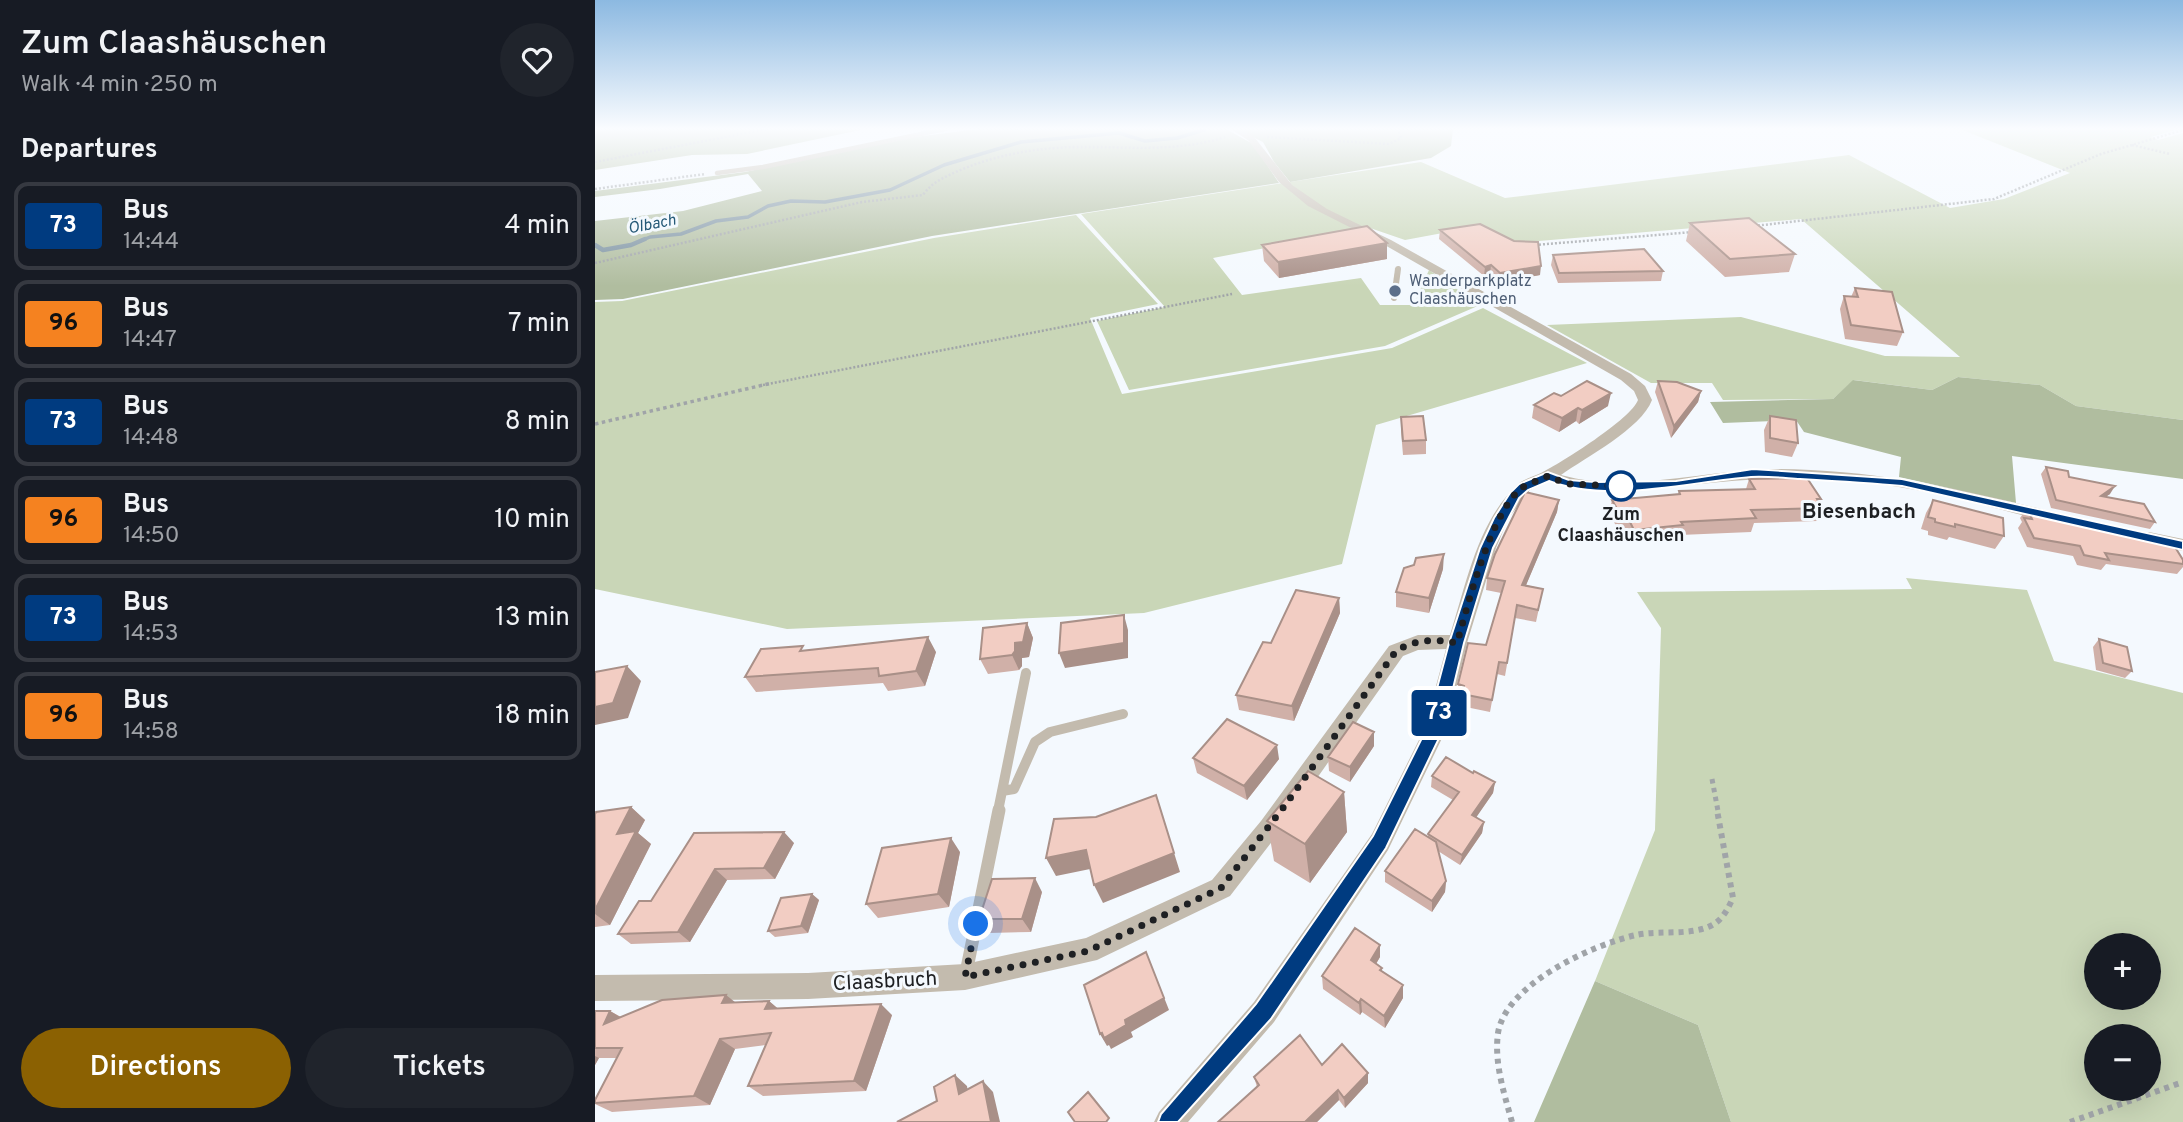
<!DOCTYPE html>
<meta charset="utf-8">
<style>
body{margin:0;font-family:Overpass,sans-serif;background:#20242c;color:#f1f3f6;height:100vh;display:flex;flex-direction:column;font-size:26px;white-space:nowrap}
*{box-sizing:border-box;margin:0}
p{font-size:23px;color:#9ea1a6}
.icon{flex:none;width:38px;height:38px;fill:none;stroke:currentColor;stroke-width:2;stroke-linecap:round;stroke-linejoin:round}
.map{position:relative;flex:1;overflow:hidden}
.panel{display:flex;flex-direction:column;background:#171b24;width:595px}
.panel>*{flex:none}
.badge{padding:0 14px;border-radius:5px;font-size:24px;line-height:46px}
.buttons{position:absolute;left:1489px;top:933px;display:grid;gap:14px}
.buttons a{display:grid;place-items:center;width:77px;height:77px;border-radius:50%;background:#171b24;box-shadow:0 7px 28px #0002;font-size:35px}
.you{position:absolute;width:35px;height:35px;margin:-18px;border:5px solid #fff;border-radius:50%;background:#1a73e8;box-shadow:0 0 0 10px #1a73e833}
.map>.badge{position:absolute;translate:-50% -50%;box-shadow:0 0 0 4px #fff}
h2{padding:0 21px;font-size:26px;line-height:63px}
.round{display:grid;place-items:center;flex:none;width:74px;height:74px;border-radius:37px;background:#20242c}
.summary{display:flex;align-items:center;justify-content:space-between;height:119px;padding:0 21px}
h1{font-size:33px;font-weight:600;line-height:52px}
.action{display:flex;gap:14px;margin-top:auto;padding:14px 21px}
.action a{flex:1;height:80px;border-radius:42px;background:#8b6102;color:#fff;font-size:28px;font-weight:600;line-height:80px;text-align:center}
.action a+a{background:#20242c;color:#f1f3f6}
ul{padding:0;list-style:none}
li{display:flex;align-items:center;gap:21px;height:88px;margin:0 14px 10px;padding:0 7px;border:4px solid #363941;border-radius:14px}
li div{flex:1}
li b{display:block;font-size:26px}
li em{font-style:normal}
li .badge{min-width:77px;font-weight:700;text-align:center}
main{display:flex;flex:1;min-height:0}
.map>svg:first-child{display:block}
.green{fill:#c9d6b7;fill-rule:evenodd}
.forest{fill:#b0bd9f}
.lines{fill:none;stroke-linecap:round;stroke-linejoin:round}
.stream-far1{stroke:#7b91a0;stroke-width:3.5}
.stream{stroke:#7b91a0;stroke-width:4.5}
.path-far3{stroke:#a0a4a8;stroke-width:2.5;stroke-dasharray:2 2;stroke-linecap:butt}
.path-far2{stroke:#a0a4a8;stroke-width:3.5;stroke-dasharray:3.5 3.5;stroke-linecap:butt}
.path-far1{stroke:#a0a4a8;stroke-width:5;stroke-dasharray:4.5 4.5;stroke-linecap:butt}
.path{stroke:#a0a4a8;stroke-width:6;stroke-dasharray:5 5;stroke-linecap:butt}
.service-far3{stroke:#c3bbae;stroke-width:4.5}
.service-far2{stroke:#c3bbae;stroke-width:6}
.service-far1{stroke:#c3bbae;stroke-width:10}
.service{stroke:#c3bbae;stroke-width:13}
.minor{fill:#c3bbae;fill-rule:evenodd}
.wall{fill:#d0b0a8}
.shaded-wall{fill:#a99088}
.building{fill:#f2cdc3;stroke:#a99088;stroke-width:2}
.line{fill:#003b80;stroke:#fff;stroke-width:2}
.walk{stroke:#1e2023;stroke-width:7;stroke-dasharray:0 12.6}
.service-dot{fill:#5c6f8a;stroke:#f4f9fe;stroke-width:2.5}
.stop-dot{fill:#fff;stroke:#003b80;stroke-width:3.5}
.labels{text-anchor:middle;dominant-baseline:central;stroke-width:6;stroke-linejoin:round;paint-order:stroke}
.far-water-label{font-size:16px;font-style:italic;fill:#255977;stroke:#f4f9fe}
.far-service-label{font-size:16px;fill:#4e5e75;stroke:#f4f9fe;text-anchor:start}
.stop-label{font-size:18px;font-weight:bold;fill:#1e2023;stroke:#f4f9fe}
.quarter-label{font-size:21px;font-weight:bold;fill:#1e2023;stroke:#f4f9fe}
.near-street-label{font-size:21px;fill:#1e2023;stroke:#f4f9fe}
</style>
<main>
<section class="panel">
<div class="summary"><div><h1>Zum Claashäuschen</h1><p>Walk · 4 min · 250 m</p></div><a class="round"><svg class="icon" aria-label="heart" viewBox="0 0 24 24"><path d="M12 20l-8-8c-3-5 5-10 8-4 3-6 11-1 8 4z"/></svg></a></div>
<h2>Departures</h2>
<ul>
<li><span class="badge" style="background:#003b80;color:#fff">73</span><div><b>Bus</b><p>14:44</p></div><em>4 min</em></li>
<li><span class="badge" style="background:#f58220;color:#111">96</span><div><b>Bus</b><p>14:47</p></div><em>7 min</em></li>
<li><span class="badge" style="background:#003b80;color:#fff">73</span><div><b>Bus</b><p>14:48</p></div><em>8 min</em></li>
<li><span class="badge" style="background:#f58220;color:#111">96</span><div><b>Bus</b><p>14:50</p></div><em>10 min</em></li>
<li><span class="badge" style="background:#003b80;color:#fff">73</span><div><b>Bus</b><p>14:53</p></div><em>13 min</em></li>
<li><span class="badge" style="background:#f58220;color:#111">96</span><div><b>Bus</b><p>14:58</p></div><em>18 min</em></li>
</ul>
<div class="action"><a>Directions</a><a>Tickets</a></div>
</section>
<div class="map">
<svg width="1588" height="1122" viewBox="0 0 1588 1122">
<rect width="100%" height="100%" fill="#f4f9fe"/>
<path class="green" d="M1365 129H1583L1556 137 1563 140 1588 133V420L1481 406 1445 385 1363 377 1337 390 1259 380 1238 399 1128 400 1117 383H1056L952 325 1146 317 1290 356 1365 357 1206 219 908 244 880 227 810 240 775 228 618 258 647 295 766 278 785 305H818L834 270 885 305 790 346 534 390 502 321 570 307 486 214 826 162 910 198 1254 155 1355 208 1409 199 1475 173Z
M481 215 563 304 495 318 527 394 797 348 888 308 992 363 781 425 747 564 549 613 192 629 0 589V302L27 301 339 238Z
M1311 578 1432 590 1459 661 1588 693V1122H1136L1103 1025 1000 981 1060 830 1066 628 1042 592 1317 589ZM1502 945H1554V998H1502ZM1502 1036H1554V1088H1502Z"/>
<path class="forest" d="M0 129H270L152 154 97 155 0 170Z
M384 129H631L658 144 684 183 337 236 28 299 0 300V221L88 211 167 191 153 174 65 189 0 197V191L150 172 303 139Z
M641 129H858L856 146 836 158 695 182 679 162 668 142Z
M1363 377 1445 385 1481 406 1588 420V479L1417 456 1421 503 1304 477 1306 457 1209 432 1201 420 1128 423 1115 402 1238 399 1258 380 1337 390Z
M1000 981 1103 1025 1136 1122H939Z"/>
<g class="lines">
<path class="stream-far1" d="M45 241 55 237 86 234 121 221 153 217 173 206 196 201 230 202 295 190 349 165 426 142 524 133 550 141 582 138 609 130"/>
<path class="stream" d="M0 245 8 250 36 245 50 239"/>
<path class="path-far3" d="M672 137 794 144 806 138 803 129
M1537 145 1575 154
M0 162 172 129
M0 189 110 174
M1159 226 1399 199 1506 154 1588 130
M940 245 1098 232
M0 263 267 202 328 195C337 182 350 177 363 171 400 155 440 148 479 147 531 146 580 153 630 137
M168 385 637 294"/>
<path class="path-far2" d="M0 424 177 383"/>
<path class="path-far1" d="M1117 779 1123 811"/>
<path class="path" d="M917 1122C909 1093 899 1063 903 1033 911 984 997 945 1041 935 1066 929 1109 939 1127 917 1132 911 1135 904 1138 898L1122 810
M1475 1122 1588 1082"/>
<path class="service-far3" d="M122 173 168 167 350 129"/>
<path class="service-far2" d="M799 298 803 269"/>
<path class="service-far1" d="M407 791 419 789 440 742 455 732 528 714
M403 811 431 673"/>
<path class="service" d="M371 973 404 810"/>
<path class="minor" d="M636 129H647L660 138 697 185 732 209 796 240 1036 374 1050 386 1057 400C1046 429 991 457 966 475 1035 494 1107 470 1178 469 1274 469 1365 488 1457 512L1459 516 1451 521C1408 511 1365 497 1321 490 1276 481 1228 479 1183 479 1105 478 1031 503 954 481L935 490 913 519 901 548 872 643 851 730 793 850 679 1022 593 1122H559L564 1112 659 1002 777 834 829 730 851 649 823 650 808 656 682 835 635 896 502 960 370 990 213 999 0 1001V975L213 973 370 964 491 938 617 880 666 821 794 646 823 635H855C871 585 882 523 922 485 928 479 938 477 946 473 966 463 1036 419 1043 400L1039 391 1026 380 788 244 713 206 684 182 654 141Z
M1554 532 1588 539V551L1548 542 1545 538Z"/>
</g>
<path class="wall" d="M1095 223 1200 254 1194 272 1130 277 1091 241Z
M845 230 945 275 904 283 895 275 889 276 844 239Z
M667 245 792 259 684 278 669 261Z
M958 255 1068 271 1066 281 963 283 956 265Z
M1260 288 1308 332 1302 346 1250 339 1245 309 1249 296 1256 297Z
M1063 381 1106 391 1103 402 1076 438 1060 392Z
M966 396 1013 406 984 424 981 421 964 432 937 418 939 405Z
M1175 416 1203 443 1197 457 1170 452 1169 430Z
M806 417 831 440V454L808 455 806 431Z
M1451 467 1515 494 1510 497 1560 522 1555 529 1456 508 1446 474Z
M1154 479 1226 499 1224 503 1227 508 1222 521 1159 523 1156 532 1085 535 1084 538 1035 543 1032 536 1025 533 1014 513 1017 500 1083 494 1084 491 1151 489Z
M964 500 962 512 931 585 948 589 941 622 920 618 910 676 902 674 895 712 866 706 867 698 862 697 863 684 891 645 906 593 891 590 892 578Z
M1338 500 1409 536 1400 549 1354 537 1352 540 1333 535V531L1326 529 1331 513Z
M1432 508 1588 560V567L1582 574 1511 564 1506 570 1482 565 1478 556 1432 547 1423 528 1427 522 1425 518Z
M848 569 834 613 801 607V592Z
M744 598 745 613 699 721 644 710 641 695 676 643Z
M432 623 438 638 434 657 427 658V666L424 670 393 674 385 659Z
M1504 639 1537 671 1530 678 1501 670 1498 647Z
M211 651 341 652 330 686 293 691 288 683 161 692 150 677Z
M779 746 755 782 734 771 733 757Z
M598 758 684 759 652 800 602 773Z
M878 773 900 782 898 793 881 817 889 822 887 833 865 865 843 851 851 881 850 892 837 912 790 882V871L833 837V834L858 800 836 787 837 776Z
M749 792 752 832 715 883 679 861 672 821Z
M36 807 50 820 43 833 56 844 15 925 0 927V814Z
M99 833 199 843 180 879 132 880 95 942 36 944 23 934 56 901Z
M365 852 354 907 283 918 271 904Z
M447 892 436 932 394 933 384 919Z
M217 894 224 900 213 933 180 937 173 931Z
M785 945V957L781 964 787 968V971L808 985V998L790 1028 767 1012 765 1015 728 989 727 976Z
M174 1001 183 1009 297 1015 271 1091 168 1096 153 1086 170 1045 140 1049 115 1105 17 1112 0 1104V1100L22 1058H4L0 1065V1011H15L26 1017 141 1002Z
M727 1065 773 1083 750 1108 744 1100 722 1122H623L662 1087 659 1077Z"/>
<path class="shaded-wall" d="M792 243V259L684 278 683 262Z
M896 265 895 275 889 276 890 267Z
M946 266 945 275 904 283 905 273Z
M1106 391 1103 402 1076 438 1079 426Z
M1016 393 1013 406 984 424 987 410Z
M983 408 981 421 964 432 967 418Z
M1520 486 1515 494 1500 504 1506 496Z
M964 500 962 512 926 597 927 585Z
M849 554 848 569 834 613V598Z
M744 598 745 613 699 721 697 706Z
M529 615 533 630V658L470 668 464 653Z
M432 623 438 638 434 657 427 658V666L424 670 417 655 420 643Z
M333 637 341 652 330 686 321 671Z
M32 666 46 681 33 718 0 725V707Z
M779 732V746L755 782V767Z
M682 745 684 759 652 800 649 786Z
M900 782 898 793 876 825 877 815Z
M749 792 752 832 715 883 710 844Z
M561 795 585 872 508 903 499 885Z
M36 807 50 820 43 833 56 844 15 925 0 914V910L22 834Z
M889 822 887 833 865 865 867 855Z
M189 832 199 843 180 879 169 868Z
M356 838 365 852 354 907 343 894Z
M491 850 500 868 461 876 451 858Z
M120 869 132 880 95 942 83 932Z
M440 878 447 892 436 932 427 919Z
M851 881 850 892 837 912V901Z
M217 894 224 900 213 933 206 926Z
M785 945V957L776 972V960Z
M551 952 574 1010 536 1032 538 1037 516 1049 514 1045 512 1046 505 1034 530 1020Z
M808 985V998L790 1028 789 1016Z
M131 995 145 1006 127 1003Z
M766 999 767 1012 765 1015 764 1003Z
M174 1001 187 1012 170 1009Z
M286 1004 297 1015 271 1091 259 1081Z
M15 1011 32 1021 9 1024Z
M125 1039 140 1049 115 1105 99 1096Z
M0 1056 4 1058 0 1065Z
M773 1073V1083L750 1108 749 1098Z
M360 1075 372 1086 375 1105 364 1094Z
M388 1081 398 1092 405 1122H396Z
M743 1090 744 1100 722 1122H710Z"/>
<path class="building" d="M1154 218 1200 254 1135 259 1095 223Z
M885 224 919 241 943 242 946 266 905 273 896 265 890 267 845 230Z
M772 226 792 243 683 262 667 245Z
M1049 249 1068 271 964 273 958 255Z
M1260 288 1297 292 1308 332 1256 325 1249 296 1263 297Z
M992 381 1016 393 987 410 983 408 967 418 939 405 959 393 966 396Z
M1063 381 1082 382 1106 391 1079 426Z
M828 416 831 440 808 441 806 417Z
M1175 416 1201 420 1203 443 1175 438Z
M1451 467 1473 471 1474 477 1520 486 1506 496 1549 504 1560 522 1461 500Z
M1212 478 1226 499H1222L1227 508 1156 510 1161 518 1086 522 1088 525 1039 530 1035 522 1028 519 1017 500 1085 494 1084 491 1160 489 1154 479Z
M930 492 964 500 927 585 948 589 943 610 922 605 912 663 904 662 897 700 867 694 869 686 863 684 873 643 891 645 910 581 892 578 900 554Z
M1338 500 1408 518 1409 536 1360 524V527L1340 522V519L1333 517Z
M1432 508 1575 539 1588 560V564L1510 553 1514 560 1489 555 1485 546 1439 538 1429 518 1437 519Z
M849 554 834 598 801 592 809 568 819 565 821 558Z
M701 590 744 598 697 706 641 695 668 642 676 643Z
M529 615V643L464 653 466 623Z
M432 623 428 642 420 643V651L417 655 385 659 388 628Z
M333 637 321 671 284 676 283 668 150 677 166 649 208 646 205 651Z
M1504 639 1532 647 1537 671 1508 663Z
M32 666 18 703 0 707V672Z
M632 719 682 745 649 786 598 758Z
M758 722 779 732 755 767 733 757Z
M851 757 878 773 879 771 900 782 877 815 889 822 867 855 833 834 864 792 837 776Z
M713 771 749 792 710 844 672 821Z
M561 795 579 853 499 885 491 850 451 858 459 819 501 817Z
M36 807 22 834 41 831 0 910V814L1 812Z
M820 829 841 842 851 881 837 901 790 871Z
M189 832 169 868 120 869 83 932 23 934 44 901H56L99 833Z
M356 838 343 894 271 904 287 848Z
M440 878 427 919H384L397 879Z
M217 894 206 926 173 931 186 898Z
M760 928 785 945 776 960 787 968 785 970 808 985 789 1016 766 999 764 1003 727 976Z
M551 952 569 998 530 1020 531 1025 509 1038 507 1033 505 1034 489 985Z
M131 995 127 1003 174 1001 170 1009 286 1004 259 1081 153 1086 176 1033 125 1039 99 1096 0 1103V1100L27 1048H0V1011H15L9 1024 67 1000Z
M705 1035 727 1065 747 1044 773 1073 749 1098 743 1090 710 1122H623L664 1085 659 1077Z
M360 1075 364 1094 388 1081 396 1122H302L342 1101 339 1087Z
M493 1092 514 1118 511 1122H480L473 1112Z"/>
<linearGradient id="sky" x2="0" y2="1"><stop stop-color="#8cb9e1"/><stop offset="0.45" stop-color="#fafcff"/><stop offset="1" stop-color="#fafcff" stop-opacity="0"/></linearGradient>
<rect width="1588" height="286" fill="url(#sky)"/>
<path class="line" d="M1158 469 1307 479 1588 541V550L1307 486C1273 483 1239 481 1205 479 1189 478 1172 476 1156 477 1093 482 1015 504 954 481L933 490 924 498 898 548 869 643 848 730 791 848 676 1019 583 1122H563L566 1114 661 1004 778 836 831 730 854 643 885 548 899 518 915 493 924 484 953 472 974 480 1000 482 1081 481Z"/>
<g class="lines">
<path class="walk" d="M381 924 370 977 493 951 626 888 688 808 801 651C821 639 839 639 862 643 873 605 896 510 928 487 935 483 945 480 953 476L972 484 1026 486"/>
</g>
<circle class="service-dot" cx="800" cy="291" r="7"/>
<circle class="stop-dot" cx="1026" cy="486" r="14"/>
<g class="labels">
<g class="far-water-label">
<text transform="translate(57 225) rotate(-11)">Ölbach</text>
</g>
<g class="far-service-label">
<text x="814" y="282">Wanderparkplatz<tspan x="814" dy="18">Claashäuschen</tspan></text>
</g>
<g class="stop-label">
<text x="1026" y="515">Zum<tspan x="1026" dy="21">Claashäuschen</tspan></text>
</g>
<g class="quarter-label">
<text x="1264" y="512">Biesenbach</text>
</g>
<g class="near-street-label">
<text transform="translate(290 982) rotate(-3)">Claasbruch</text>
</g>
</g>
</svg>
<div class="buttons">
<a>+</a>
<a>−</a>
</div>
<div class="you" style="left:381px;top:924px"></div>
<b class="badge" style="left:844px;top:713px;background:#003b80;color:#fff">73</b>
</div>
</main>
